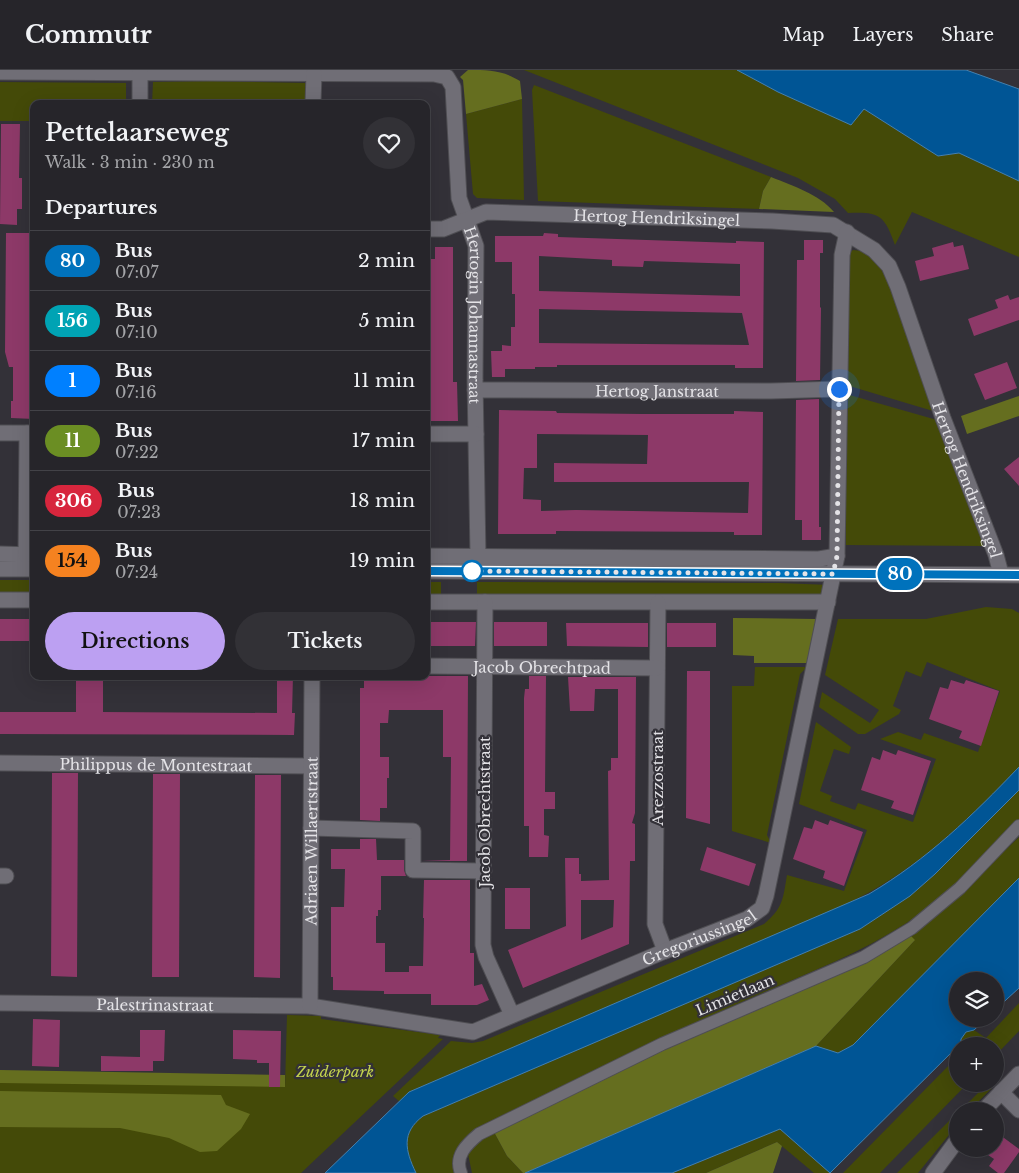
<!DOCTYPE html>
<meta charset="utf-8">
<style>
body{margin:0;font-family:"Libre Baskerville",serif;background:#323136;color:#f1f3f6;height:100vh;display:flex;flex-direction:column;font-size:19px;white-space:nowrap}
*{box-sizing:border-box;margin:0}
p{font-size:16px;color:#a4a5a8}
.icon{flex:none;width:28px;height:28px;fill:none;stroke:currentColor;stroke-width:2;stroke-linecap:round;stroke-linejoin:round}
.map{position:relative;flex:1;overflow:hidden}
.panel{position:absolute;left:30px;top:30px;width:400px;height:580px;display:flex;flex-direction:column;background:#26252a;border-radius:10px;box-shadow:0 5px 20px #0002,0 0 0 1px #424247}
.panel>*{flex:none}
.badge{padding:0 10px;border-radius:16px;font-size:18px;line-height:32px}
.buttons{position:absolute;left:949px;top:902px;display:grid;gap:10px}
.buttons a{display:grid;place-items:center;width:55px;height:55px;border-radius:50%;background:#26252a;box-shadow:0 5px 20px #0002,0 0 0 1px #424247;font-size:25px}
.you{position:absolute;width:25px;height:25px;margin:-12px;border:4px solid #fff;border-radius:50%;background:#1a73e8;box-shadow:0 0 0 8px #1a73e833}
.map>.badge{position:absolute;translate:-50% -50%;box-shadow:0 0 0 2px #fff}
h2{padding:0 15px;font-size:19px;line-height:45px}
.round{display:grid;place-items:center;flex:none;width:52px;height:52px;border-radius:26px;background:#323136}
.headline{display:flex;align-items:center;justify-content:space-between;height:85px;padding:0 15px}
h1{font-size:24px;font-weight:600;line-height:38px}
.cta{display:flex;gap:10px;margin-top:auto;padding:10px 15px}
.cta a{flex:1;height:58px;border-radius:30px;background:#bca0f2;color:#111;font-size:20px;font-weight:600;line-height:58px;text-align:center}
.cta a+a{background:#323136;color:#f1f3f6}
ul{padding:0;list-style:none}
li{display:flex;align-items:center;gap:15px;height:60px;padding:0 15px;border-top:1px solid #424247}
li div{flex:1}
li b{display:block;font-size:19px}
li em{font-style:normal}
li .badge{min-width:55px;font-weight:700;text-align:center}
header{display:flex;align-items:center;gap:30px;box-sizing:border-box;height:70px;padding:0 25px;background:#26252a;border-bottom:1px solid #424247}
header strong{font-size:24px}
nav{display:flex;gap:28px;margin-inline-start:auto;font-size:18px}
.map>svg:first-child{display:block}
.green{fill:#444a08}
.forest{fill:#656e1f}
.water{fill:#005595;stroke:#4480ae}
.building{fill:#8d3968;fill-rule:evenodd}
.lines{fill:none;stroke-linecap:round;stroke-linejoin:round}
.pedestrian-casing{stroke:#4f4e53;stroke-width:14}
.minor-casing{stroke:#4f4e53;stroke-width:17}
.tertiary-casing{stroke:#4f4e53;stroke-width:17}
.secondary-casing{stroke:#4f4e53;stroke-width:17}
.pedestrian{stroke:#706e76;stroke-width:12}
.minor{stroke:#706e76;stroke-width:15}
.tertiary{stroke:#706e76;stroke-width:15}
.secondary{stroke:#706e76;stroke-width:15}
.line-casing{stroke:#fff;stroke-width:11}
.line{stroke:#0072bc;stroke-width:8}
.walk{stroke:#e4e3e7;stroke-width:5;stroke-dasharray:0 9}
.stop-dot{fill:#fff;stroke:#0072bc;stroke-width:2.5}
.labels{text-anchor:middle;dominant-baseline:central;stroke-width:4.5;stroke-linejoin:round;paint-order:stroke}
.street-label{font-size:15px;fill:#e4e3e7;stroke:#333138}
.park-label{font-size:15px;font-style:italic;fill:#c3d24d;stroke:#333138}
</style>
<header>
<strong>Commutr</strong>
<nav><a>Map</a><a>Layers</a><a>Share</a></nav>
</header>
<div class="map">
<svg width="1019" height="1103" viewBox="0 0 1019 1103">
<rect width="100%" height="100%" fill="#333138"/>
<path class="green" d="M524 0H737L778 22 864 39 938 86 959 83 1019 111V187L912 142 895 175C884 144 879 142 848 143L835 129 798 108Z
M212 11 307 13 310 34H152L153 12Z
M0 12 126 13V34H34V51H0Z
M534 15 771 107 763 121 759 139 538 131 532 20Z
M522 29 524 130 477 128 473 124 466 44Z
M853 180 862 181 871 187 881 199 892 219 933 341 846 315 848 184Z
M846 324 937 350 985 476 846 475Z
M0 510H34V525L0 524Z
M426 512H441V527H426Z
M477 512 779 513 830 515 831 528 477 527Z
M986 537 1012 539 1019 543V697C966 752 914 803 844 835L409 1022 400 1032 393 1026 451 971 472 973 483 971 764 854C783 838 783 829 787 805L844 821 867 760 799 734 816 652 851 677 849 684 834 679 820 721 832 726 830 731 855 740 858 733 913 752 936 689 880 669 898 662 921 670 924 663 978 682 1000 621 927 592 921 607 906 601 893 636 901 640 899 644 865 664H858L819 637 822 622 870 653 879 640 825 605 838 549H926Z
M755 597H807L800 604 767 765 771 773 732 761V616H754Z
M1019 720V749C983 785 948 827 905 854 852 888 792 909 735 935 645 974 558 1020 470 1064 457 1074 458 1088 456 1103H416C405 1080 401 1063 423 1046L860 859 910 826 935 804Z
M1019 767V808L853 975 838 983 816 976 914 871 909 864 937 846Z
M1019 933V961L995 986V976H962L961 969 966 962 974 960 986 968Z
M287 945 321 946V949L440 965 438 968 443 969 301 1103H0V1009L285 1016Z
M957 987 958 1014H967L880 1103H843Z
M987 1014 992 1018 969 1041H960Z
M957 1043V1055L918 1103H897Z
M780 1059 830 1103H814L777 1072 706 1103H672Z
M494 1062 507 1086 523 1103H472L468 1084 478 1072Z"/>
<path class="forest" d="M468 0C489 0 502 0 520 11L522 29 466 44 463 10 460 7Z
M771 107C793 116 819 124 834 142L759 139 763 121Z
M1019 326V346L967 364 961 346Z
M733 548 816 549 807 593H754V586L733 585Z
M909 864 915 870 816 976 525 1103H523L507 1086 494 1062 650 982Z
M0 1000 285 1005V1017L0 1013Z
M0 1021 221 1025 226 1035 250 1044 241 1059 217 1081 200 1082 169 1068 120 1058 0 1057Z
M777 1072 782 1076 773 1103H706Z"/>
<path class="water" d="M737 0H966L1019 19V111L959 83 938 86 864 39 851 55 778 22Z
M1019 697V720L935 804 910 826 860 859 423 1046C401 1063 405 1080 416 1103H325L409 1022 869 824C928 789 972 746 1019 697Z
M1019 808V918L995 940V911H958V949H986L974 960 966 962 961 969V973L830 1103 780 1059 672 1103H525L816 976 838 983 853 975Z"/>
<path class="building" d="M1 54H20L19 108H22V139H17V155L0 154Z
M6 163H31L34 214H31L30 276H33L34 349 11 348V331H13V297H9L5 282Z
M544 163 558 164V167L736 173V171L764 172 763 298H735V295H557V297H535V299H505V307H492L491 281H502V275L511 276V257H515V224H512V192H495V166H543ZM539 186 612 190V196L643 197 644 191 740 194V226L539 221ZM539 239 742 243 749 275 539 273Z
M804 170H823V183H820V237L821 238 820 310 796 311 797 190H804Z
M953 172 954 177 963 175 969 199 920 211 915 191 934 186 932 178Z
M435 177H453V312H457L458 351H426L427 312H431V279L428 265H426V244H430L431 216H426V189H435Z
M1008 225 1010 230 1019 227V250L974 266 968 249 998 238 995 230Z
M1007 292 1017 318 985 330 974 304Z
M819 329V457H821V470H802V450H795L796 330Z
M499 340 556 341 557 343 642 344H734V341L763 342 762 465H734V462L556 461V464H498ZM537 364 648 365 647 394 554 393V412H749L748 443 576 440 541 441V430L523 429 524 398H537Z
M1019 387V416L1004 399Z
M0 549H34V571H0Z
M426 552H476L475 576H426Z
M494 552H547V576H494Z
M566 553H648V577L567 576Z
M667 553H716V577H667Z
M687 601H710V754L686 748Z
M76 606H103V642L277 643V606H293L292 643H295L294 665 0 664V642H76Z
M364 606H468L467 791H422L450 790 451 687H443V640H389L388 653H380V687H389V708H387V738H380V751L360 750V618H364Z
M529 606H546L545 722H555V739H544V765L549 766 548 787H529V756H524V628L525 619H529Z
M568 607H636L635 743 632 753 635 754V791H630L629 874 523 918 508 880 566 856 565 788H579V804H581V811L609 810 608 701 611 700V688H618V619H595L594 641H570ZM581 830H614L613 857 581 870Z
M951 610 964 614 966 610 999 621 981 676 959 668 962 661 929 649 940 617 948 619Z
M883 680 896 685 898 680 931 691 913 745 891 738 894 731 861 720 872 687 880 690Z
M52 703H78L77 907 51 906Z
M153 704H180L179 907H152Z
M255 705H281L280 908 254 907Z
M815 750 828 755 830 750 863 762 844 816 823 808 825 801 793 789 804 757 812 759Z
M360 769H376L377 790H404V800L406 806H381V840H378V846H376V873H385V902H409V896H423L424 848H423L424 810H470V883H474V916L482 914 489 930 477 935H431V924H384V921L333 920V907H331V837H344L345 799H331V779H360Z
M707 777 756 794 749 816 700 800Z
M505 818H530V859H505Z
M33 949 60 950 59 997 32 996Z
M140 960H165L164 991H153V1001H101V986L140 987Z
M233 960 281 961 280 1017H269V993H257V990L233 989Z
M1000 1065 1019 1079V1082L1004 1103H998L989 1096 994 1089 988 1085 992 1079H995V1071Z"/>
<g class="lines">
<g class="pedestrian-casing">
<path id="pedestrian" d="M461 1103C454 1086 467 1074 479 1064L662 974 864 887 912 858 960 818 1019 756"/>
</g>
<g class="minor-casing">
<g id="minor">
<path id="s1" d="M0 2 434 4 447 7 453 17 459 128 476 176 475 310 478 486"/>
<path d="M140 2V34"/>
<path d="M313 34 314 3"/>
<path id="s2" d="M426 159H443L486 142 772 151 833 155 874 180 889 196 898 217 943 348 996 485 1001 504"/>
<path id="s3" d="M475 320 771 321 839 319"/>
<path d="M0 363H34"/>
<path d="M426 364H476"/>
<path d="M0 484 34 485"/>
<path d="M26 485 27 363"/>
<path d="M426 486 819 489 837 486"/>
<path d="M0 530H34"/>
<path d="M426 532H828"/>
<path d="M485 532 483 875 486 887 512 945"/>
<path d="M658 533 655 854 665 881"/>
<path id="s4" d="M426 596 657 598"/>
<path id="s5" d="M0 693 311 696"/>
<path d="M311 758 413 761V800L484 801"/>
<path d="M0 806H6"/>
<path id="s6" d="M0 933 310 936 473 962 665 881 747 849 762 838 766 826 837 486 842 185 847 162"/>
<path id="s7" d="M310 936 312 606"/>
<path d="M1001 1022 1019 1040"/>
</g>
</g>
<g class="tertiary-casing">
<path id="tertiary" d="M0 499H34
M426 501 1019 505"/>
</g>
<g class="secondary-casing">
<path id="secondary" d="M983 1041 1019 1004
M933 1103 958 1069"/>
</g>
<use href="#pedestrian" class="pedestrian"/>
<use href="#minor" class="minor"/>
<use href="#tertiary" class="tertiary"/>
<use href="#secondary" class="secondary"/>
</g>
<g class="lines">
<g class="line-casing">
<path id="line" d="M426 501 1019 505"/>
</g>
<use href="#line" class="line"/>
<path class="walk" d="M472 501 833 504 837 486 839 319"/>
</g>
<circle class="stop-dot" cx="472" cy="501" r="10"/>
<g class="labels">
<g class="street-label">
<text stroke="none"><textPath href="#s2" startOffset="234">Hertog Hendriksingel</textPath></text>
<text stroke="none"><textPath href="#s1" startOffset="690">Hertogin Johannastraat</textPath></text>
<text stroke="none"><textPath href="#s3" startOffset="182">Hertog Janstraat</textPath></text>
<text stroke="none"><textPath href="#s2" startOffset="708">Hertog Hendriksingel</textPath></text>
<text stroke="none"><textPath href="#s4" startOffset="116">Jacob Obrechtpad</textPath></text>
<text stroke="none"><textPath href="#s5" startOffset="156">Philippus de Montestraat</textPath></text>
<text transform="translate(657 708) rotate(-90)">Arezzostraat</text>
<text transform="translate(484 742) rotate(-90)">Jacob Obrechtstraat</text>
<text stroke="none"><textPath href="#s7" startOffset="165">Adriaen Willaertstraat</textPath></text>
<text stroke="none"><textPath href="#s6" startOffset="720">Gregoriussingel</textPath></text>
<text transform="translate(735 925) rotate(-23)">Limietlaan</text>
<text stroke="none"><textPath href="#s6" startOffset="155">Palestrinastraat</textPath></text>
</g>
<g class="park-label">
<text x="335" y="1001">Zuiderpark</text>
</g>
</g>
</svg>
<div class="buttons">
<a><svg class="icon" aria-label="layers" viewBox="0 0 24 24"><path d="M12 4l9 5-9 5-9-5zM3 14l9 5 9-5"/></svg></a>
<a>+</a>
<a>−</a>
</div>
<div class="you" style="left:839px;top:319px"></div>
<b class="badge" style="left:900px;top:504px;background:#0072bc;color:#fff">80</b>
<section class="panel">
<div class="headline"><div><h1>Pettelaarseweg</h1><p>Walk · 3 min · 230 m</p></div><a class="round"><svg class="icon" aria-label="heart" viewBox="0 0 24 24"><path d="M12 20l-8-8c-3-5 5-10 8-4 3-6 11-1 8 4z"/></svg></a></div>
<h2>Departures</h2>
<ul>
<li><span class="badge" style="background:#0072bc;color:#fff">80</span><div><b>Bus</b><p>07:07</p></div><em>2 min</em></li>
<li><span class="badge" style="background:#00a3b4;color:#fff">156</span><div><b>Bus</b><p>07:10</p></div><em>5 min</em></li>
<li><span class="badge" style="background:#0080ff;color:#fff">1</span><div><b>Bus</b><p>07:16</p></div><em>11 min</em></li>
<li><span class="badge" style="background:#6b8e23;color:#fff">11</span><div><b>Bus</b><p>07:22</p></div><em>17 min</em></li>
<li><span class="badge" style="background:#d7263d;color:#fff">306</span><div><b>Bus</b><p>07:23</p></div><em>18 min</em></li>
<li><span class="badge" style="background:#f58220;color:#111">154</span><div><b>Bus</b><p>07:24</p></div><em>19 min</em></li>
</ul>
<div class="cta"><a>Directions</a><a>Tickets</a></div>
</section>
</div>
